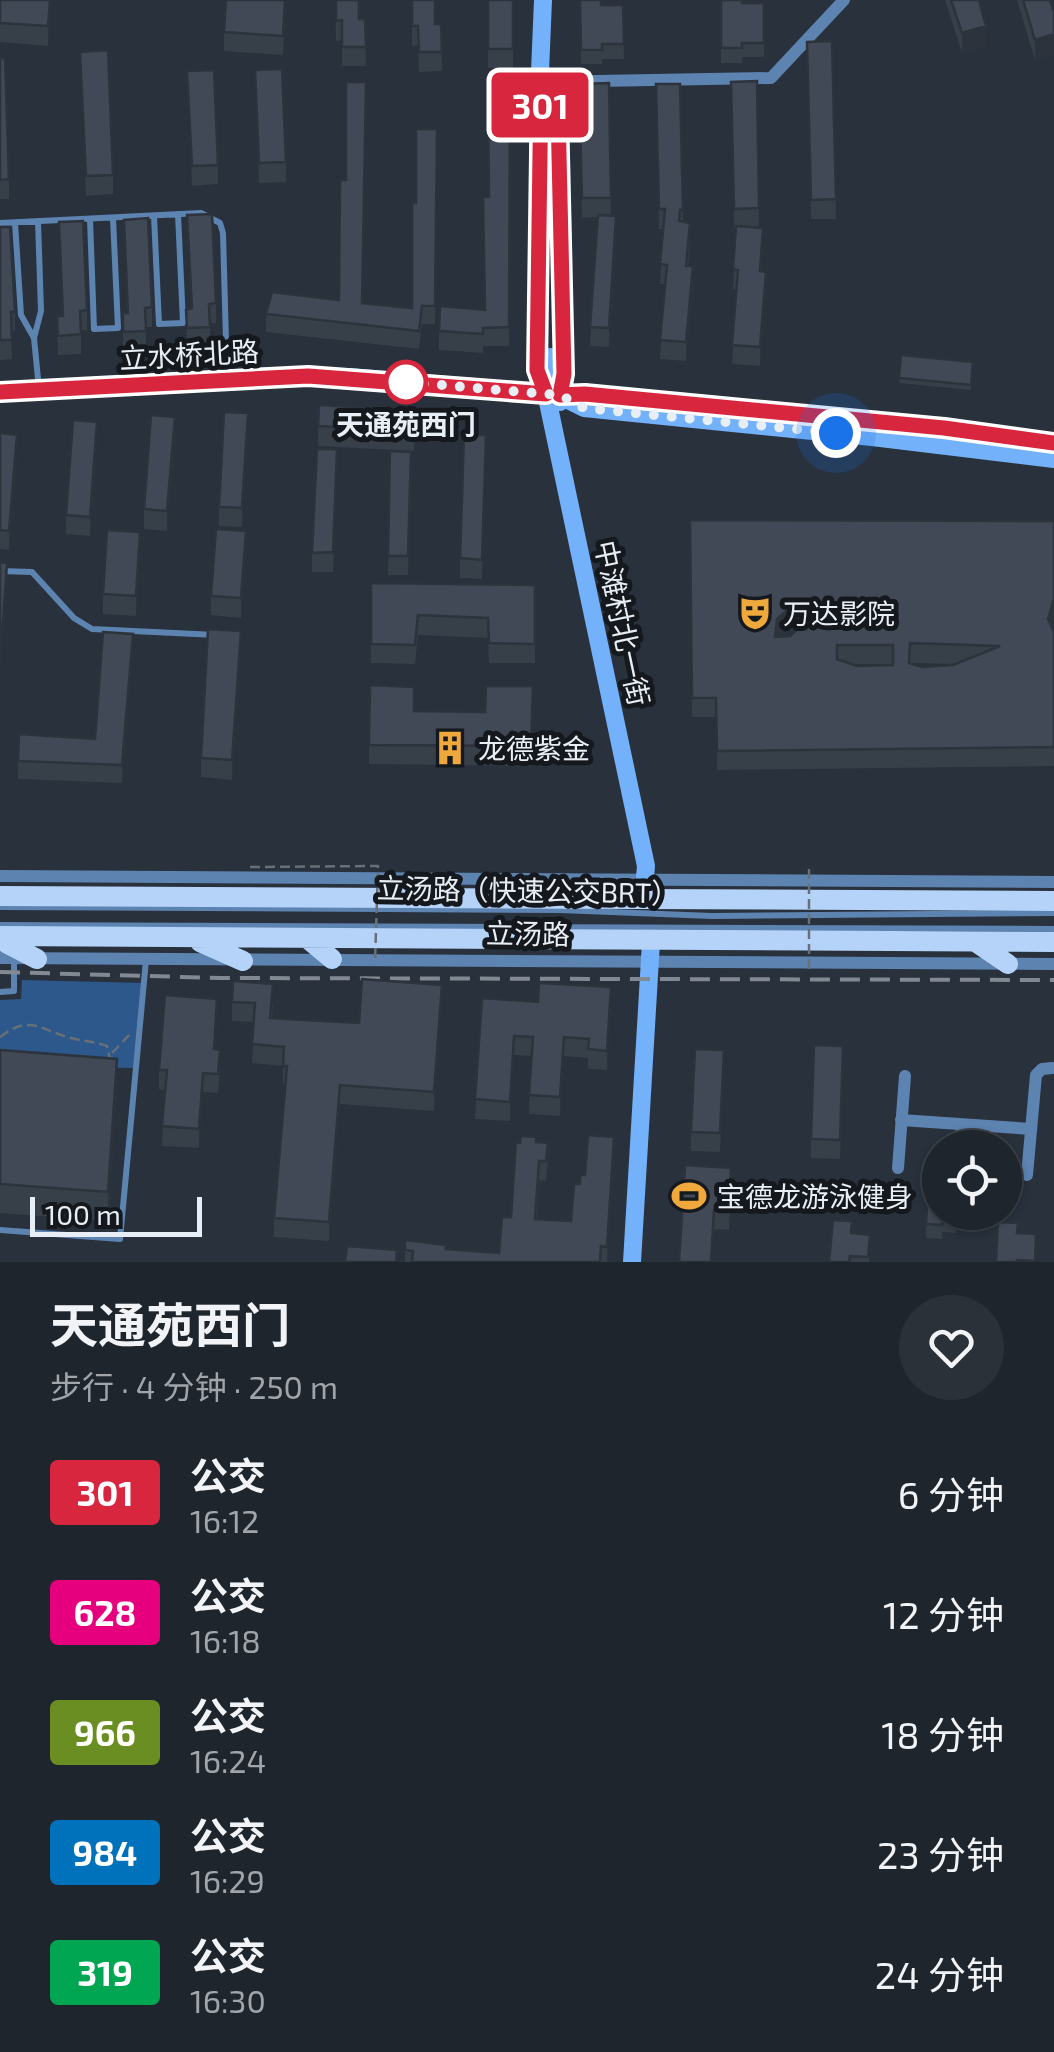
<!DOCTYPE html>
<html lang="zh">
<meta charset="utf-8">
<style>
body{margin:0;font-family:"Exo 2","Noto Sans SC",sans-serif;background:#2b3139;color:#f1f3f6;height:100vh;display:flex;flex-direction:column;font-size:38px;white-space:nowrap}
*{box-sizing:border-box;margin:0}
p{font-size:32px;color:#a1a5aa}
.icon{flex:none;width:55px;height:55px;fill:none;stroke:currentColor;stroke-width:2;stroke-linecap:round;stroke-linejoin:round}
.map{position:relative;height:1262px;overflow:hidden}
.drawer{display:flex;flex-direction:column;background:#1e252d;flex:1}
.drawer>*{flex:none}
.badge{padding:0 20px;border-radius:8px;font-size:35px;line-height:65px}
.controls{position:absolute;left:922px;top:1130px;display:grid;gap:20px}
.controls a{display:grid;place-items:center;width:100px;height:100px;border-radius:50%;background:#1e252d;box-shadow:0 2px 8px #0004,0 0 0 2px #3c4249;font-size:50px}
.scale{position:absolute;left:30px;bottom:25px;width:172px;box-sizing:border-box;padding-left:10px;border:5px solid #e8eef5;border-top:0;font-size:28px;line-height:35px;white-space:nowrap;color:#e8eef5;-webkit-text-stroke:8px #15191e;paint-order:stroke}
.you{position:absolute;width:50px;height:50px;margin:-25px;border:8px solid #fff;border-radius:50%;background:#1a73e8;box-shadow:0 0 0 15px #1a73e833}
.map>.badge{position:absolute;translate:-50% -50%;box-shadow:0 0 0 5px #fff}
.round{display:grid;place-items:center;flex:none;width:105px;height:105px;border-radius:52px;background:#2b3139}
.headline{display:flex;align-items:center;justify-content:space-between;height:170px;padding:0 50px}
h1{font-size:48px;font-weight:700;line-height:75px}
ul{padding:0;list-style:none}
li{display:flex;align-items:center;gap:30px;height:120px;padding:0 50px}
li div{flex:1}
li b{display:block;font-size:38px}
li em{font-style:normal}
li .badge{min-width:110px;font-weight:700;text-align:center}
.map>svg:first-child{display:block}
.green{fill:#2d588c}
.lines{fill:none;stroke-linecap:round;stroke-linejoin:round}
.path{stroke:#676f79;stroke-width:2.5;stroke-dasharray:10 5;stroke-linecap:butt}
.lane{stroke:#5d83b1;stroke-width:6}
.street{stroke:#5d83b1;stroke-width:12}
.secondary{stroke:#73b1fb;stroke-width:18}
.primary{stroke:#b5d3f9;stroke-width:20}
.rail{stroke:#828992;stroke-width:4;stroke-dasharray:20 10;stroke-linecap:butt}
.path-bridge{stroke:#676f79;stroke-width:2.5;stroke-dasharray:10 5;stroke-linecap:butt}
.wall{fill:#373f49;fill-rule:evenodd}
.shaded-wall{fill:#2d333c}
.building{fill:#404955;stroke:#2d333c;stroke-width:2.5;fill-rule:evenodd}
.line-casing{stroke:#fff;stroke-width:22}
.line{stroke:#d7263d;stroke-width:15}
.walk{stroke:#e8eef5;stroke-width:10;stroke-dasharray:0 18}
.stop-dot{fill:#fff;stroke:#d7263d;stroke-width:5}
.labels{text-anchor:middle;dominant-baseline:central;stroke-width:10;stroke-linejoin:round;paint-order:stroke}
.street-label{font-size:28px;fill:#e8eef5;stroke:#15191e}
.stop-label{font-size:28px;font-weight:bold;fill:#e8eef5;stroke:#15191e}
.poi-label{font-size:28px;fill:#e8eef5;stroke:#15191e;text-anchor:start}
</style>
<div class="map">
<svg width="1054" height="1262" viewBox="0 0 1054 1262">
<rect width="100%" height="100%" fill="#28313c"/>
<path class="green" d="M22 980 145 983 136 1068 0 1066V1000L21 999Z"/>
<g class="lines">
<path class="path" d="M0 1037C29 1015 38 1028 67 1037 80 1041 94 1041 107 1046L110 1060
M112 1053 130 1034"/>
<path class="lane" d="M154 216 159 324 183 323 178 214
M90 219 94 329 118 328 113 218
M38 221 41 311 34 338 39 389
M0 223 201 213 220 223 223 233 227 378
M15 223 21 315 34 338
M0 571 32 572 74 618 92 629 216 635
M0 907 560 910 712 916 1054 913
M0 925 1054 929
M0 992 14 991V959
M0 1230 120 1239 146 960"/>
<path class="street" d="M541 82 771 78 844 0
M0 876 1054 882
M0 958 1054 964
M901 1120 1031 1129
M960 1148 962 1125
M898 1168 905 1076
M1027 1175 1036 1075 1042 1069 1052 1068"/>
<path class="secondary" d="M541 82 559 111 563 349
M538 349V119L543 0
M550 357 546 393 646 866 644 889 637 897
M0 392 274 376 349 377 795 413 1054 443
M560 396 584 408 872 437 1054 459
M560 402 563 357
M632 1262 651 942"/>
<path class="primary" d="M0 896 1054 901
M0 936 1054 942
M308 939 332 959
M0 940 37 959
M200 942 243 961
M977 943 1008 964"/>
<path class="rail" d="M0 972 221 978 1054 980"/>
<path class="path-bridge" d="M250 867 378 866 375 962
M809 869V971"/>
</g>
<path class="wall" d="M0 0H52L48 46 0 42Z
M286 0 283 55 224 51V32Z
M335 0 359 19H365L366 66H342V40L336 41Z
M412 0 435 24H441L442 71 419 72 418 45 412 46Z
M488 0H513V68H488Z
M580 0 601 5H623L624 59H602V64H581Z
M721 0 742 3H764V57H742V63H721Z
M945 0H979L986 45 962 53Z
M1017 0H1050L1054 12V54L1035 60Z
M832 41 836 219H811L807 42Z
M80 52 113 175V194L86 196Z
M0 58 9 179V199H0Z
M255 70 286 162V182L259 183Z
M187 71 218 165V184L192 186Z
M757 81 759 227 763 247 761 272 766 291 760 366 732 364 736 289H733L736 228H734L731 82Z
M609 83 611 215 616 235 609 347 590 346 597 217 582 218 579 84Z
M656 84H680L683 222 690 243 688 266 693 286 686 361 660 359 665 284H660L663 229H659Z
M510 86 509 346H483V353L439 350V331L485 310 489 197Z
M437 129 435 324H422L419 349 266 332V314L362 303 412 308 416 203Z
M187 215 216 303V323H210V347L187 348 186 310 191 309Z
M124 220 152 307V327H146V351L123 352V313H127Z
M59 222 87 310V330H81V354L58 355 57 316H62Z
M0 227 15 312V331H11L12 359 0 360Z
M901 355 973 362 971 390 899 383Z
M318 426 415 430 414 451 318 446Z
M0 433 17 454 9 550 0 549Z
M248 433 242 527 219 526V507Z
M486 435 482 579 460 578V558Z
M175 437 167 531 144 529V509Z
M97 441 90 536 66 534V515Z
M390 451 411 471 408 575H388Z
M337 468 333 572H312V553Z
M690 520 1054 521V617L1051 626 1054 632V766L717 770 716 717H692ZM789 628 797 630 790 636H779ZM910 663 955 664 922 667ZM852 664H893V665L857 666Z
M246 551 241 618 211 615V596Z
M140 552 136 616 103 614V594Z
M371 583 535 585V663H489L488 638 418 635 415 664 371 663Z
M241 651 232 780 201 777V758Z
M133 652 122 783 18 779V761L95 739Z
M533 686 531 766 369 764V745L414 711 485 712Z
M482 998 611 1007 607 1070 588 1069V1058L564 1056 560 1116 529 1114 531 1056 514 1055 510 1121 475 1119Z
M232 1002 273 1003 272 1018 359 1023 442 1004 434 1111 340 1104 329 1241 274 1237V1218L285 1085H283V1066L252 1063 254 1022 232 1021Z
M217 1018 215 1050 220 1069 218 1093 203 1092 199 1148 162 1146 165 1090 159 1089V1070Z
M0 1050 117 1087 108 1221 0 1213Z
M843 1066 840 1159 811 1158V1139Z
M724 1069 720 1152 691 1151V1132Z
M536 1142 548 1162 546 1181 539 1180 537 1219 571 1221 580 1184 585 1175 614 1156 607 1262H405V1240L446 1249 499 1253Z
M685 1165 731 1187 729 1230 714 1229Z
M957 1212 956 1233 942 1232V1239L926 1238V1224Z
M852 1233 870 1235 869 1262H829Z"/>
<path class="shaded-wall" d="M50 0H52L48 46V26Z
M986 26V45L962 53V33Z
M1054 34V54L1035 60V40Z
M616 216V235L609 347V328Z
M693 266V286L686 361V342Z
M766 272V291L760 366V347Z
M248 413V433L242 527V508Z
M175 417V437L167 531V511Z
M97 422V441L90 536V517Z
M17 435V454L9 550V531Z
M246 531V551L241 618V598Z
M140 532V552L136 616V596Z
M7 563V582L0 684V665Z
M1054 598V617L1048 639V619Z
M789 609V628L777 638 775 637 777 619Z
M241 631V651L232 780V760Z
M133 634V652L122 783V765Z
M442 985V1004L434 1111V1092Z
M611 987V1007L607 1070V1051Z
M514 1036V1055L510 1121V1102Z
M564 1037V1056L560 1116V1097Z
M117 1059V1087L108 1221V1192Z
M203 1073V1092L199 1148V1129Z
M340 1085V1104L329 1241V1222Z
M614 1137V1156L607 1262V1247Z"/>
<path class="building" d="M0 0H50L48 26 0 23Z
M226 0H285L283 36 224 32Z
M336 0H359V19H365L366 47H342V20L336 21Z
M412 0H435V24H441L442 52H419L418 26H412Z
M488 0H513V49H488Z
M580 0H601V5H623L624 44H602V50H581Z
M721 0H742V3H764V43H742V48H721Z
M951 0H979L986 26 962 33Z
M1023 0H1050L1054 12V34L1035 40Z
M832 41 836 199 811 200 807 42Z
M108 50 113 175 86 176 80 52Z
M0 58H5L9 179 0 180Z
M282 69 286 162 259 163 255 70Z
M214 70 218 165 192 166 187 71Z
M757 81 759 208 734 209 731 82Z
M346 82H366L362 303 412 308V203H416V129H437L435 306H422L419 331 266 314 272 292 339 300 340 180H346Z
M609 83 611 198H582L579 84Z
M656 84H680L683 210H680L679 221 690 223 686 266H693L686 342 660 340 667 265 660 264 665 209H659Z
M488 86H510L509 327 483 328V334L439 331 440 306 485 310 483 197H489Z
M212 214 216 303 209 304 210 327 187 328 186 310 192 308 187 215Z
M598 215 616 216 609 328 590 327Z
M148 218 152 307 145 308 146 331 123 332V313H128L124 220Z
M83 221 87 310 80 311 81 334 58 336 57 316H63L59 222Z
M736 226 763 228 760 271 766 272 760 347 732 345 738 270 733 269Z
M0 227H10L15 312H11L12 340H0Z
M901 355 973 362 971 385 899 378Z
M319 405 415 411 414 431 318 426Z
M224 412 248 413 242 508 219 507Z
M151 415 175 417 167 511 144 509Z
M73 420 97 422 90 517 66 515Z
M0 433 17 435 9 531 0 530Z
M464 435H486L482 560 460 558Z
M317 449H337L333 552 312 553Z
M390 451 411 452 408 556H388Z
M690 520 1054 521V598L1048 619 1054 632V747L717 751 716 698H692ZM789 609 799 611 803 616 801 626 790 636 775 637 777 619ZM910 643 1000 646 953 665 922 667 909 663ZM837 645H893V665L857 666 837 659Z
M216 529 246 531 241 598 211 596Z
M107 530 140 532 136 596 103 594Z
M0 562 7 563 0 665Z
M371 583 535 585V644L489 643 488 618 418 615 415 645 371 644Z
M208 629 241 631 232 760 201 758Z
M103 632 133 634 122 765 18 761 19 734 95 739Z
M370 685 414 687V711L485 712 486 686H533L531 746 369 745Z
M362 979 442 985 434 1092 340 1085 329 1222 274 1218 287 1066H283L284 1047 252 1044 255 1003 232 1002 233 981 273 984 270 1018 359 1023Z
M539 983 611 987 607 1051 588 1049 589 1039 564 1037 560 1097 529 1095 533 1037 514 1036 510 1102 475 1099 482 998 538 1002Z
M165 995 217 999 214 1049 220 1050 218 1074 203 1073 199 1129 162 1126 167 1070H159Z
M814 1045 843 1046 840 1140 811 1139Z
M695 1049 724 1050 720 1133 691 1132Z
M0 1050 117 1059 108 1192 0 1184Z
M588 1135 614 1137 607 1247 601 1246 600 1262H412L413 1251 405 1250V1240L446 1245V1249L499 1253 502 1217H511L516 1142 520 1143 521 1136 536 1137V1142L548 1143 546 1161H539L535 1219 571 1221 574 1184H580V1175H585Z
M685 1165 731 1168 729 1211 714 1210 711 1262H679Z
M928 1187 940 1188V1212H956V1219L942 1218V1225L926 1224Z
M833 1220 852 1221 851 1233 870 1235 868 1257 850 1256 849 1262H829Z
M998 1222 1018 1223 1017 1233 1036 1234 1035 1261 1017 1260V1262H996Z
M347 1246 397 1250 396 1262H345Z"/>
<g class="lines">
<g class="line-casing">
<path id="line" d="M0 392 308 376 546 394 537 370 541 82 558 111 564 374 560 395 585 394 944 428 1054 443"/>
</g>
<use href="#line" class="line"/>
<path class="walk" d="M406 382 546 394 560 395 584 408 836 433"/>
</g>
<defs>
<g id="theatre-bare" transform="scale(2.7)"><path d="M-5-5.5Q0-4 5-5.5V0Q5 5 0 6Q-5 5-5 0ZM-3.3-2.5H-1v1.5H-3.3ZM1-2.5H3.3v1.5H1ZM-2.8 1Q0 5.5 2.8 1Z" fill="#eea83c" stroke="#15191e" stroke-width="2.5" paint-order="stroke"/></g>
<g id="building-bare" transform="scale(2.7)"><path d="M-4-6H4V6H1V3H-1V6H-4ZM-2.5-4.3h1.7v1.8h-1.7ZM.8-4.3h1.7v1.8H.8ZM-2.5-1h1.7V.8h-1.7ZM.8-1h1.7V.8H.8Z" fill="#eea83c" stroke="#15191e" stroke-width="2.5" paint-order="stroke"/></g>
<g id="stadium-bare" transform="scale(2.7)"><path d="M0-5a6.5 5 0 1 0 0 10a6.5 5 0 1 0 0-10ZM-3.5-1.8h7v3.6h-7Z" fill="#eea83c" stroke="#15191e" stroke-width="2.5" paint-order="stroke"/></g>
</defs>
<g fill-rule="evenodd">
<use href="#theatre-bare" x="755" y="613"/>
<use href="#building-bare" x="450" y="748"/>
<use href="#stadium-bare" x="689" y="1196"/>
</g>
<circle class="stop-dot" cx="406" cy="382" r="20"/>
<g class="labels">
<g class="street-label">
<text transform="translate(189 354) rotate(-3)">立水桥北路</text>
<text transform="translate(623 623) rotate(78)">中滩村北一街</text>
<text transform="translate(528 890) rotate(1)">立汤路（快速公交BRT）</text>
<text transform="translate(528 933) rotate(1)">立汤路</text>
</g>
<g class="stop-label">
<text x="406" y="424">天通苑西门</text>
</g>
<g class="poi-label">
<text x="783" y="613">万达影院</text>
<text x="478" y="748">龙德紫金</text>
<text x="717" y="1196">宝德龙游泳健身</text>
</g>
</g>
</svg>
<div class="controls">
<a><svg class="icon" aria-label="locate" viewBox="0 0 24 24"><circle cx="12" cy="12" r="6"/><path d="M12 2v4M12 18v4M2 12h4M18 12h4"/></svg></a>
</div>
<div class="scale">100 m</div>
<div class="you" style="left:836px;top:433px"></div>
<b class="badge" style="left:540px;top:105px;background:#d7263d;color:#fff">301</b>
</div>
<section class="drawer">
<div class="headline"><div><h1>天通苑西门</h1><p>步行 · 4 分钟 · 250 m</p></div><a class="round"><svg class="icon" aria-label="heart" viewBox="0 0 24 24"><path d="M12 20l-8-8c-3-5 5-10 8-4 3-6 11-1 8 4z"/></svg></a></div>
<ul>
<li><span class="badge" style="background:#d7263d;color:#fff">301</span><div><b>公交</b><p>16:12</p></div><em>6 分钟</em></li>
<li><span class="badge" style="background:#e6007e;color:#fff">628</span><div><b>公交</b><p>16:18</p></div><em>12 分钟</em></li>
<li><span class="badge" style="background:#6b8e23;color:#fff">966</span><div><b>公交</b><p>16:24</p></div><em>18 分钟</em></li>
<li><span class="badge" style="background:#0072bc;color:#fff">984</span><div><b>公交</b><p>16:29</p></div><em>23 分钟</em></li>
<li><span class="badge" style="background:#00a651;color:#fff">319</span><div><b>公交</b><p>16:30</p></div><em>24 分钟</em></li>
</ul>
</section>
